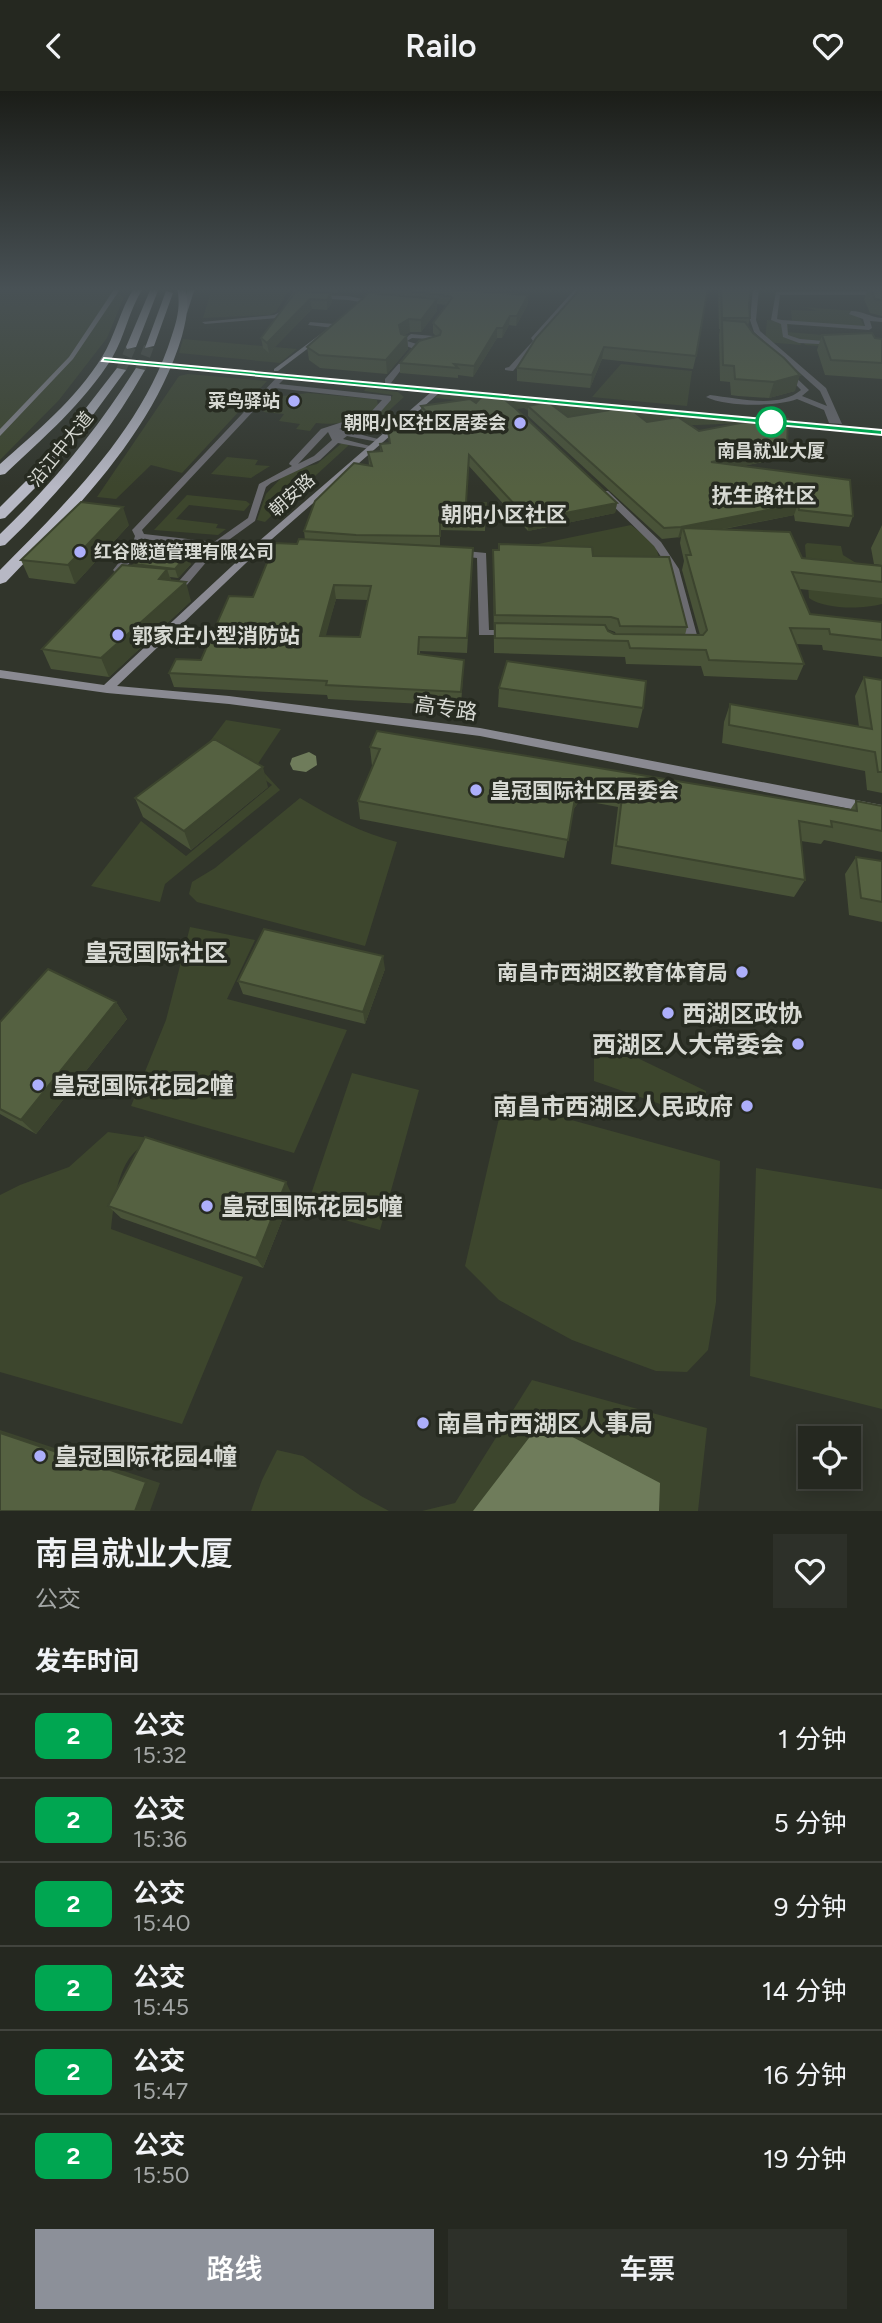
<!DOCTYPE html>
<html lang="zh">
<meta charset="utf-8">
<style>
body{margin:0;font-family:Figtree,"Noto Sans SC",sans-serif;background:#2d3029;color:#f1f3f6;height:100vh;display:flex;flex-direction:column;font-size:26px;white-space:nowrap}
*{box-sizing:border-box;margin:0}
p{font-size:23px;color:#a3a6a5}
.icon{flex:none;width:38px;height:38px;fill:none;stroke:currentColor;stroke-width:2;stroke-linecap:round;stroke-linejoin:round}
.map{position:relative;height:1420px;overflow:hidden}
.panel{display:flex;flex-direction:column;background:#252820;flex:1}
.panel>*{flex:none}
.badge{padding:0 14px;border-radius:10px;font-size:24px;line-height:46px}
.fabs{position:absolute;left:798px;top:1335px;display:grid;gap:14px}
.fabs a{display:grid;place-items:center;width:63px;height:63px;border-radius:0px;background:#252820;box-shadow:0 4px 18px #0003,0 0 0 2px #42443e;font-size:35px}
.map>.badge{position:absolute;translate:-50% -50%;box-shadow:0 0 0 4px #fff}
h2{padding:0 35px;font-size:26px;line-height:63px}
.round{display:grid;place-items:center;flex:none;width:74px;height:74px;border-radius:0px;background:#2d3029}
.headline{display:flex;align-items:center;justify-content:space-between;height:119px;padding:0 35px}
h1{font-size:33px;font-weight:600;line-height:52px}
.action{display:flex;gap:14px;margin-top:auto;padding:14px 35px}
.action a{flex:1;height:80px;border-radius:0px;background:#8c9099;color:#fff;font-size:28px;font-weight:600;line-height:80px;text-align:center}
.action a+a{background:#2d3029;color:#f1f3f6}
ul{padding:0;list-style:none}
li{display:flex;align-items:center;gap:21px;height:84px;padding:0 35px;border-top:2px solid #42443e}
li div{flex:1}
li b{display:block;font-size:26px}
li em{font-style:normal}
li .badge{min-width:77px;font-weight:700;text-align:center}
header{display:flex;justify-content:space-between;align-items:center;height:91px;padding:0 35px;background:#252820;font-size:32px;font-weight:600}
.map>svg:first-child{display:block}
.green{fill:#3d462d}
.water{fill:#6f7c5b}
.lines{fill:none;stroke-linecap:round;stroke-linejoin:round}
.highway-tunnel{stroke:#4a4e44;stroke-width:10;stroke-dasharray:10 5;stroke-linecap:butt}
.street{fill:#6b6b70;fill-rule:evenodd}
.secondary{fill:#8a8a92;fill-rule:evenodd}
.primary{fill:#a1a2ad;fill-rule:evenodd}
.highway{fill:#b7b8c4;fill-rule:evenodd}
.wall{fill:#495338;fill-rule:evenodd}
.shaded-wall{fill:#3c442e}
.building{fill:#556141;stroke:#3c442e;stroke-width:2;fill-rule:evenodd}
.line{fill:#00a651;stroke:#fff;stroke-width:2}
.poi-dot{fill:#adaffb;stroke:#272b21;stroke-width:2.5}
.stop-dot{fill:#fff;stroke:#00a651;stroke-width:3.5}
.labels{text-anchor:middle;dominant-baseline:central;stroke-width:7;stroke-linejoin:round;paint-order:stroke}
.far-poi-label{font-size:18px;font-weight:bold;fill:#d7d9d3;stroke:#272b21;text-anchor:end}
.far-street-label{font-size:18px;fill:#d7d9d3;stroke:#272b21}
.far-stop-label{font-size:18px;font-weight:bold;fill:#d7d9d3;stroke:#272b21}
.far-quarter-label{font-size:21px;font-weight:bold;fill:#d7d9d3;stroke:#272b21}
.poi-label{font-size:21px;font-weight:bold;fill:#d7d9d3;stroke:#272b21;text-anchor:start}
.street-label{font-size:21px;fill:#d7d9d3;stroke:#272b21}
.quarter-label{font-size:24px;font-weight:bold;fill:#d7d9d3;stroke:#272b21}
.near-poi-label{font-size:24px;font-weight:bold;fill:#d7d9d3;stroke:#272b21;text-anchor:start}
</style>
<header><svg class="icon" aria-label="back" viewBox="0 0 24 24"><path d="M15 5l-7 7 7 7"/></svg>Railo<svg class="icon" aria-label="heart" viewBox="0 0 24 24"><path d="M12 20l-8-8c-3-5 5-10 8-4 3-6 11-1 8 4z"/></svg></header>
<div class="map">
<svg width="882" height="1420" viewBox="0 0 882 1420">
<rect width="100%" height="100%" fill="#31352b"/>
<path class="green" d="M3 197H111L124 206 107 247 59 309 0 369V200Z
M212 197H290L276 221 269 224 203 227Z
M802 216 856 220 865 237 788 233V241L880 249 882 260 805 254 803 250H800L801 254 765 251 767 229 792 231 791 219 819 220Z
M183 248 297 258 280 272 179 262Z
M621 273 692 280 687 315 592 306Z
M188 283 267 290 182 382 151 374 116 408 97 406 179 285Z
M366 297 398 301 404 306 363 343 360 342 366 336 349 333 343 339 342 335 375 325 393 304 364 300Z
M308 302 373 308 377 309 378 315C366 330 335 335 316 332L310 340 296 338 300 333 279 330 284 323 263 321 282 305Z
M438 302 743 332C700 334 555 342 524 317L507 320 498 313 435 307Z
M342 352 349 354 314 386 293 391 300 397 265 431 257 429 266 403 282 386 301 377 317 373Z
M227 366 258 369 255 374 270 375 251 387 211 383Z
M187 404 246 410 250 413 244 420 189 414 176 428 218 433 216 437 226 438 218 444 154 439Z
M631 434 655 453 659 467 495 462Z
M807 452 841 455 843 464 882 488V513C863 518 826 519 809 507L805 454Z
M226 629 281 638 257 674 280 699 165 793 160 811 91 795 141 730 186 765 272 694 251 678 205 657Z
M300 707C332 726 361 742 397 751L365 855 197 811 189 803 192 791 215 777Z
M190 836 255 849 227 908 347 939 294 1062 131 1015 166 929Z
M594 946 706 1000V1029L594 990Z
M352 982 419 999 380 1139 306 1118Z
M503 1010 720 1070 716 1211 708 1259 687 1281 656 1280 572 1249 499 1209 465 1175Z
M108 1041 155 1048C118 1061 115 1103 111 1138L243 1186 182 1333 0 1281V1104L20 1094 69 1076Z
M756 1077 882 1098V1318L750 1285Z
M532 1289 707 1337 698 1420H422L455 1412Z
M277 1359 303 1365 361 1405 389 1420H251L262 1389Z"/>
<path class="water" d="M309 661 316 665 317 674 306 681 293 679 290 673 292 667Z
M542 1330 660 1392 659 1420H473Z"/>
<g class="lines">
<path class="highway-tunnel" d="M121 279 131 256
M140 279 149 255"/>
<path class="street" d="M296 197H302L284 223 278 227 205 233 202 231 274 224 280 221Z
M576 197H582L542 242 544 245 513 280 505 279V277L509 276 533 250 531 247Z
M753 197H759L756 229 760 240 826 297 842 333 829 332 824 319 797 308C776 316 726 316 706 306L710 304C737 307 779 318 801 299L782 279 786 277 809 299 802 305 827 315 820 300 754 241 750 229Z
M882 200V204H780L777 228 782 229 865 235 863 228 849 223 851 220C864 220 869 226 882 227V231L870 230 872 237 869 239 787 233 788 244 800 248 835 251 837 254 799 252 783 246 781 233 771 229 776 201Z
M312 204 348 205 382 212 379 214 348 209 310 207Z
M310 231 334 233 337 235 334 237 308 234Z
M411 243 433 245 440 251C428 261 411 261 400 250ZM412 247 429 248 433 251 420 254 407 250Z
M409 261 414 262 391 292H385V288Z
M279 284 286 286 279 293 391 305V309L376 326 339 338 382 349 378 351 347 345 343 348 374 356 370 358 338 352 320 369 271 392 266 396 255 430 219 456 186 495 168 496 163 493 168 490H179L209 456 144 448 142 456 124 479 132 487 131 489H123L113 479 132 455 135 445 132 439 134 437ZM275 297 382 309 370 322 321 338 290 371 289 373 292 375 259 393 248 427 214 451 144 443 142 439ZM328 341 332 349 314 365 298 373Z
M602 400H608L661 451 679 478 700 555 698 557 688 559 682 555 687 552 669 478 654 455 602 404Z
M455 459 486 462 489 539H511L517 542 515 544H479L477 467 451 464V460Z"/>
<path class="secondary" d="M115 197H121L73 268 0 345V338L69 266Z
M326 239 331 240 278 280H274V278Z
M104 267 882 340V344L438 303 264 455 117 595 229 605 480 637 882 714V724L480 645 229 613 107 602 0 587V579L104 594 258 451 430 302 102 270Z"/>
<path class="primary" d="M188 197H195L187 222 180 224Z"/>
<path class="highway" d="M134 197H143C129 219 125 245 112 267 84 312 43 347 5 383L0 384V373C36 341 76 308 102 266 115 245 120 219 134 197Z
M151 197H159L136 256 127 258 126 256Z
M177 197H185C190 214 186 229 182 245 153 342 74 420 6 491L0 493V479C67 411 143 338 172 244 177 229 181 214 177 197Z
M166 200 173 202 154 255 145 257Z
M117 277 126 279 51 381 5 427 0 428V416L41 375Z
M136 277 145 279C108 345 60 401 5 454L0 455V443C53 392 97 339 136 277Z"/>
</g>
<path class="wall" d="M302 197H339L337 202H331L332 211 327 219 312 218 269 262 263 257 261 247 303 200Z
M380 197 528 213 516 235 509 234 502 247H497L473 286 458 284V287L400 282V272L436 245 433 242V232L447 214 437 213V220L421 241H410L404 244 407 245 408 258 387 283 320 277 309 269 307 256 380 203Z
M718 197H751L749 213 750 227 748 235 795 300 769 307 738 305 731 304 730 291 720 290 719 244 720 238H719Z
M860 197H882V225L870 222 864 208 868 198Z
M822 244 882 248V288L825 284 817 259Z
M536 247 696 265 693 278 602 268 590 297 517 290V277Z
M421 315 617 412 615 422 528 440 468 374 466 412H486L485 440 440 439V456L473 457 467 562 420 560V563L463 584 461 615 328 608 327 604 174 596 169 582 201 569 297 453 305 449 304 440 369 375 368 361 380 360V353L389 352 388 340 401 339 400 329 422 326ZM336 508 368 509 360 546 325 545Z
M528 315 568 326 647 331 699 340 783 367 743 375 853 425 849 436 795 430 794 424 719 439 802 467 882 475V507L800 498 810 523 882 531V566L823 559 822 554 796 553 804 573 797 589 704 585 701 575 626 573 625 566 494 562 493 459 593 465 687 536 685 544H700L682 479 684 470 680 452 681 446 662 448 528 325ZM607 538 615 541 616 543 608 540Z
M129 434 75 493 29 487 21 469Z
M882 434V474L874 473 871 457Z
M134 473H191L178 487 170 486 171 489 191 510 109 586 51 578 42 558 135 475Z
M864 586 882 589V702L867 699 865 680 722 652 724 631 730 613 859 636 855 605Z
M499 597 643 617 638 637 498 616Z
M370 656 850 719 856 710 882 715V761L824 749 821 753 801 750 805 789 794 806 611 773 618 716 580 709 573 719 564 767 360 728 358 710 373 675H372Z
M268 696 191 759 143 726 135 707Z
M856 766 882 770V831L849 824 845 783Z
M385 878 365 933 243 903 238 890Z
M116 911 127 928 36 1043 0 1023V931Z
M292 1104 263 1177 121 1127 108 1115Z"/>
<path class="shaded-wall" d="M331 202 332 211 327 219V209Z
M528 204V213L516 235 517 225Z
M310 208 312 218 269 262 267 252Z
M437 208V220L421 241V229Z
M510 225 509 234 502 247 503 237Z
M409 228 410 241 400 247 399 234Z
M497 237V247L473 286 474 275Z
M407 245 408 258 387 283 386 269Z
M604 256 602 268 590 297 592 284Z
M800 284 795 300 769 307 774 291Z
M787 357 783 367 708 382 711 371Z
M617 412 615 422 528 440 529 429Z
M798 413 794 424 686 445 683 437 681 446 678 447 681 436Z
M123 416 129 434 75 493 68 474Z
M188 463 191 473 178 487 175 478Z
M167 478 173 496 159 488Z
M186 491 191 510 109 586 101 567Z
M334 494 336 508 322 559 320 545Z
M263 676 268 696 191 759 184 740Z
M583 691 580 709 573 719 576 701Z
M383 865 385 878 365 933 363 921Z
M116 911 127 928 36 1043 21 1029Z
M286 1091 292 1104 263 1177 256 1167Z
M0 1339 160 1392 150 1420H135L0 1342Z"/>
<path class="building" d="M383 197H435L528 204 517 225H510L503 237H497L474 275 454 273 458 277 400 272 419 250 440 244 441 240 433 232 452 207 449 205Z
M581 197H708L696 265 604 256 592 284 517 277 536 247Z
M721 197H751L749 213 750 227H722Z
M871 197H882V209L875 208Z
M296 200 331 202 327 209 310 208 267 252 261 247Z
M369 202 437 208 421 229 409 228 399 234 401 243 407 245 386 269 319 264 307 256Z
M722 229 745 231 753 242 784 267 800 284 774 291 735 288 734 275 723 274Z
M872 242 875 247 882 248V272L831 269 822 244Z
M484 303 488 307 500 305 515 317 617 412 529 429 469 364 466 412H486V429L440 428V445L356 444 304 440 315 410 354 372 372 375 368 361 382 360 380 353 390 352 388 340 406 339 400 329 430 325 421 315 470 308 476 312Z
M548 311 568 326 628 316 647 331 678 326 699 340 772 326 788 328 787 357 711 371 850 389 853 425 799 419 798 413 681 436 664 437 528 315Z
M81 411 123 416 68 474 21 469Z
M683 437 790 441 802 467 882 475V491L792 481 810 523 882 531V549L830 543 829 538 790 537 804 573 709 569 706 559 630 557 628 550 495 547V532L605 534 608 540 614 543 703 544 707 539 686 464H691Z
M299 448 473 457 467 547 419 546 418 563 464 569 461 601 326 594 327 590 169 582 176 568 201 569 229 505 253 506 275 452 297 453ZM334 494 371 495 360 546 320 545Z
M499 453 592 456 593 465 669 466 687 536 620 535 618 528 611 526 495 524 493 459H499Z
M147 458 188 463 175 478 134 473Z
M122 474 167 478 159 488 186 491 101 567 42 558Z
M507 570 646 590 643 617 499 597Z
M864 586 882 589V681H878L875 661 729 634 730 613 872 638Z
M377 640 857 720 856 710 882 715V740L831 730 832 736 799 730 805 789 616 755 623 698 583 691 576 701 568 749 358 710 380 658 370 656Z
M214 648 263 676 184 740 135 707Z
M856 766 882 770V811L861 807Z
M264 838 383 865 363 921 238 890Z
M48 878 116 911 21 1029 0 1018V931Z
M145 1046 286 1091 256 1167 108 1115Z
M0 1342 146 1391 135 1420H0Z"/>
<linearGradient id="sky" x2="0" y2="1"><stop stop-color="#1b1d18"/><stop offset="0.5" stop-color="#485155"/><stop offset="1" stop-color="#485155" stop-opacity="0"/></linearGradient>
<rect width="882" height="396" fill="url(#sky)"/>
<path class="line" d="M104 267 882 339V344L102 270Z"/>
<g class="poi-dot">
<circle cx="294" cy="310" r="7"/>
<circle cx="520" cy="332" r="7"/>
<circle cx="80" cy="461" r="7"/>
<circle cx="118" cy="544" r="7"/>
<circle cx="476" cy="699" r="7"/>
<circle cx="742" cy="881" r="7"/>
<circle cx="668" cy="922" r="7"/>
<circle cx="798" cy="953" r="7"/>
<circle cx="38" cy="994" r="7"/>
<circle cx="747" cy="1015" r="7"/>
<circle cx="207" cy="1115" r="7"/>
<circle cx="423" cy="1332" r="7"/>
<circle cx="40" cy="1365" r="7"/>
</g>
<circle class="stop-dot" cx="771" cy="331" r="14"/>
<g class="labels">
<g class="far-poi-label">
<text x="280" y="310">菜鸟驿站</text>
<text x="506" y="332">朝阳小区社区居委会</text>
<text x="94" y="461" text-anchor="start">红谷隧道管理有限公司</text>
</g>
<g class="far-street-label">
<text transform="translate(61 358) rotate(-51)">沿江中大道</text>
<text transform="translate(292 404) rotate(-42)">朝安路</text>
</g>
<g class="far-stop-label">
<text x="771" y="360">南昌就业大厦</text>
</g>
<g class="far-quarter-label">
<text x="764" y="404">抚生路社区</text>
<text x="504" y="423">朝阳小区社区</text>
</g>
<g class="poi-label">
<text x="132" y="544">郭家庄小型消防站</text>
<text x="490" y="699">皇冠国际社区居委会</text>
<text x="728" y="881" text-anchor="end">南昌市西湖区教育体育局</text>
</g>
<g class="street-label">
<text transform="translate(446 617) rotate(8)">高专路</text>
</g>
<g class="quarter-label">
<text x="156" y="861">皇冠国际社区</text>
</g>
<g class="near-poi-label">
<text x="682" y="922">西湖区政协</text>
<text x="784" y="953" text-anchor="end">西湖区人大常委会</text>
<text x="52" y="994">皇冠国际花园2幢</text>
<text x="733" y="1015" text-anchor="end">南昌市西湖区人民政府</text>
<text x="221" y="1115">皇冠国际花园5幢</text>
<text x="437" y="1332">南昌市西湖区人事局</text>
<text x="54" y="1365">皇冠国际花园4幢</text>
</g>
</g>
</svg>
<div class="fabs">
<a><svg class="icon" aria-label="locate" viewBox="0 0 24 24"><circle cx="12" cy="12" r="6"/><path d="M12 2v4M12 18v4M2 12h4M18 12h4"/></svg></a>
</div>
</div>
<section class="panel">
<div class="headline"><div><h1>南昌就业大厦</h1><p>公交</p></div><a class="round"><svg class="icon" aria-label="heart" viewBox="0 0 24 24"><path d="M12 20l-8-8c-3-5 5-10 8-4 3-6 11-1 8 4z"/></svg></a></div>
<h2>发车时间</h2>
<ul>
<li><span class="badge" style="background:#00a651;color:#fff">2</span><div><b>公交</b><p>15:32</p></div><em>1 分钟</em></li>
<li><span class="badge" style="background:#00a651;color:#fff">2</span><div><b>公交</b><p>15:36</p></div><em>5 分钟</em></li>
<li><span class="badge" style="background:#00a651;color:#fff">2</span><div><b>公交</b><p>15:40</p></div><em>9 分钟</em></li>
<li><span class="badge" style="background:#00a651;color:#fff">2</span><div><b>公交</b><p>15:45</p></div><em>14 分钟</em></li>
<li><span class="badge" style="background:#00a651;color:#fff">2</span><div><b>公交</b><p>15:47</p></div><em>16 分钟</em></li>
<li><span class="badge" style="background:#00a651;color:#fff">2</span><div><b>公交</b><p>15:50</p></div><em>19 分钟</em></li>
</ul>
<div class="action"><a>路线</a><a>车票</a></div>
</section>
